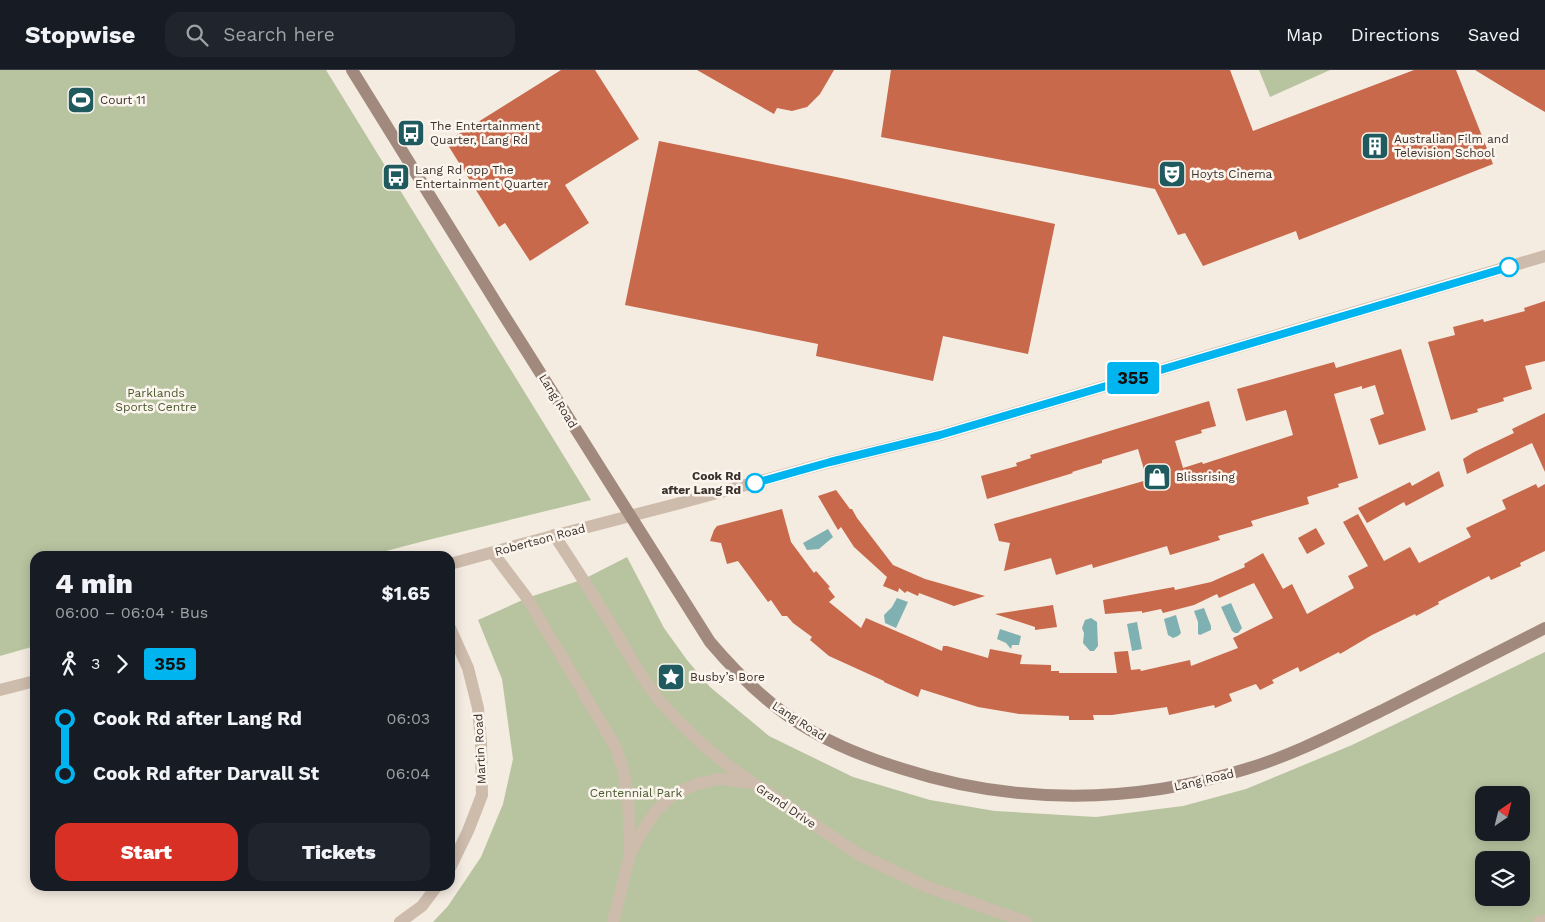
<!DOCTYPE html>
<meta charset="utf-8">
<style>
body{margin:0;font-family:"Work Sans",sans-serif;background:#20242c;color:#f1f3f6;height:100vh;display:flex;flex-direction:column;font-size:19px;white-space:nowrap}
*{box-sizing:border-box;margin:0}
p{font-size:16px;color:#9ea1a6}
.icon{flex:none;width:28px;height:28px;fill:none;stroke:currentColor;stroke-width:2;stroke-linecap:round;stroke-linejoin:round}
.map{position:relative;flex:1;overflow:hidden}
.details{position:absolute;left:30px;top:481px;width:425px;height:340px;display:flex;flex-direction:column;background:#171b24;border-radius:15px;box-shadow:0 2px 12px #0003}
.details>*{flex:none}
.badge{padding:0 10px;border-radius:4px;font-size:18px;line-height:32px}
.needle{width:32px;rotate:35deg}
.buttons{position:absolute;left:1475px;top:716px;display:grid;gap:10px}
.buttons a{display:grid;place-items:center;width:55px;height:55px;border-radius:10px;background:#171b24;box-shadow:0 2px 12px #0003;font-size:25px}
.map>.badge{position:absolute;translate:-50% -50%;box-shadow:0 0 0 2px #fff}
.legs{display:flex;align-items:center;gap:8px;height:55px;padding:0 25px;font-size:16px}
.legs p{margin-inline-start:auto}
.overview{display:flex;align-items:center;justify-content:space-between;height:85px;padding:0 25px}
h1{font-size:28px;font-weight:800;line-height:38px}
.action{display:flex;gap:10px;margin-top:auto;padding:10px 25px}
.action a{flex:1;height:58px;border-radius:15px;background:#d93025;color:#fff;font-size:20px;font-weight:800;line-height:58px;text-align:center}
.action a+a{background:#20242c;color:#f1f3f6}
ul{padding:0 25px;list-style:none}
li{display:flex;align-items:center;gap:18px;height:55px;font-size:19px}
li i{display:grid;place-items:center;width:8px;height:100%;margin:0 6px;background:currentColor}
li i::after{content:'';width:12px;height:12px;margin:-6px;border:4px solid;border-radius:50%;background:#171b24}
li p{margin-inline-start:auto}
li:first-child i{background:linear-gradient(#0000 50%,currentColor 0)}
li:last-child i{background:linear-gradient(currentColor 50%,#0000 0)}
header{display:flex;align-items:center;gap:30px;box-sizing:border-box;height:70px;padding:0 25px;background:#171b24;border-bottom:1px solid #363941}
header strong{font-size:24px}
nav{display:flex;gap:28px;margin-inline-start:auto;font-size:18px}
.search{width:350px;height:45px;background:#20242c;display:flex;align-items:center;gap:12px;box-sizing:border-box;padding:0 18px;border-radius:15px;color:#9ea1a6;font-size:19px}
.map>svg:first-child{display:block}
.green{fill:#b8c4a0;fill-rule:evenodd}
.water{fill:#7fb0b2}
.building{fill:#c8694b}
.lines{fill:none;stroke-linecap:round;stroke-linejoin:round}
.street{stroke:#cdbbac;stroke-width:12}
.secondary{stroke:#a18a7d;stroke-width:12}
.line-1-casing{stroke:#fff;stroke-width:11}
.line-1{stroke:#00b5ef;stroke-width:8}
.stop-1-dot{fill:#fff;stroke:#00b5ef;stroke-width:2.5}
.labels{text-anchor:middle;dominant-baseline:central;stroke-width:5;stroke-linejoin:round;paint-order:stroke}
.poi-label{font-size:12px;fill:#3b302b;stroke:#fbf5ee;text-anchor:start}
.park-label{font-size:12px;fill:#4a5a2e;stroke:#fbf5ee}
.street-label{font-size:12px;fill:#3b302b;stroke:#fbf5ee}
.stop-label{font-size:12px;font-weight:bold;fill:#3b302b;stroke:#fbf5ee;text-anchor:end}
</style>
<header>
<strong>Stopwise</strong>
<div class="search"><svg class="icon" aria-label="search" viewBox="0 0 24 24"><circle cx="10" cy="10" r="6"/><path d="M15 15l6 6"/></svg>Search here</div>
<nav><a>Map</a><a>Directions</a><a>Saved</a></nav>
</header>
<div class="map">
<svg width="1545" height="852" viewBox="0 0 1545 852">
<rect width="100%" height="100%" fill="#f4ebe1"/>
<path class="green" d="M0 0H326L591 430 428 470 367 486H35V576L0 586Z
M1259 0H1330L1270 27Z
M627 487 664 558 687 590 710 617 769 666 853 707 930 730 995 741 1096 747 1183 736 1246 719 1352 675 1545 582V852H433L448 836 481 787 503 734 513 689 502 609 478 550 527 528 584 509ZM1484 725H1521V762H1484ZM1484 790H1521V828H1484Z"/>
<path class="water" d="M828 459 833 467 819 479 807 480 803 473Z
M897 528 908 532 896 558 885 553 884 545 892 537Z
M1231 533 1242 558 1238 563H1235L1232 561 1221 537Z
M1204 538 1211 556V560L1200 565 1198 564V552L1194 541Z
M1176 545 1181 563 1178 566 1173 568 1168 565 1164 549Z
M1091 548 1097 552 1098 576 1094 581H1090L1083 573 1084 563 1082 558 1085 550Z
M1137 552 1142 579 1132 581 1127 554Z
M1000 559 1021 566 1019 575H1012L1011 579 1006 573 997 569Z"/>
<path class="building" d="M561 0H595L639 69 565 115 589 153 530 191 505 153 499 157 446 72Z
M697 0H834L820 24 807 37 792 41 777 38 774 44Z
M891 0H1230L1253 61 1414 0H1456L1493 94 1299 170 1296 161 1203 196 1185 163 1178 165 1155 119 881 67Z
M1475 0H1545V42L1516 25Z
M659 71 841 108 1055 154 1028 284 943 266 933 311 816 286 818 274 625 235Z
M1545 231V291L1525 296 1532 319 1503 328 1504 331 1477 339 1478 342 1451 350 1428 272 1455 265 1453 257 1483 249 1484 252 1525 241 1524 238Z
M1401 279 1426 360 1379 375 1370 349 1384 344 1375 315 1362 319V316L1334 324 1358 408 1338 414 1339 417 1307 427 1309 434 1251 451 1253 456 1218 466 1220 470 1170 485 1167 476 1093 498 1092 494 1056 505 1051 488 1004 501 1010 473 999 471 994 454 1147 410 1138 379 1102 390V393L1072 402 1073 403 987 429 981 406 1017 396 1016 393 1031 388 1030 385 1209 331 1216 356 1201 360 1202 363 1175 371 1183 398 1202 392 1203 394 1293 365 1286 340 1246 351 1237 319 1334 292 1336 298Z
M1545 343V402L1532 373 1467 404 1463 389 1474 382 1514 363 1512 359Z
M1439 401 1444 416 1406 436 1404 432 1367 453 1358 438 1410 412 1412 416Z
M1536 414 1538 418 1545 414V481L1520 493 1521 496 1491 510 1489 506 1438 532 1439 534 1416 546 1415 544 1372 565 1340 584 1339 582 1300 602 1298 597 1272 610 1274 613 1260 620 1256 614 1229 624 1232 631 1215 638 1214 635 1169 645 1167 637 1112 645H1093L1094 650H1069V646L1019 644 978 637 921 619 918 627 884 612V611L829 586 810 570 812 567 793 553 787 546H782L771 530 768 532 738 491 727 494 721 473 710 471 714 460 717 456 782 439 791 472 814 503 816 501 830 517 828 518 835 527 829 532 861 558 866 548 942 581 943 576H947L988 588 990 579 1022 585 1020 594 1051 595V601H1059V603H1117L1114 582 1128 581 1131 600 1140 599 1141 601 1190 590 1191 596 1238 578 1233 568 1273 548 1254 513 1219 528 1217 524 1194 535 1163 543 1161 539 1142 543V541L1105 544 1103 530 1174 517 1175 520 1211 512 1245 497 1244 494 1263 483 1283 519 1292 514 1307 544 1354 518 1348 506 1368 496 1343 452 1358 444 1384 491 1410 477 1419 493 1471 467 1466 458 1506 439 1502 430Z
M836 420 850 439H852L857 448 893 495 925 509 985 526 954 536 919 523 918 526 907 521 905 523 899 518 898 522 883 516 887 507 854 477 841 457 838 460 818 426Z
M1316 458 1325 474 1307 484 1298 468Z
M1053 535 1057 557 1035 560V557L995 544Z"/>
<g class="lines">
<path class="street" d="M554 465C575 496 594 527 614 559 628 583 641 608 659 630 685 660 717 689 750 711
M493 483 527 528 615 676 623 699 628 727 630 782
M450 494 526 473 684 432 830 392 940 365 1545 186
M450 558 468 598 478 638 481 673 482 725 468 761 450 798
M0 620 35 611
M400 852 422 836 437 816
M613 852 630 784 643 760 656 741 670 727 680 721 700 713 719 709 753 713 858 784 925 816 1026 852
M1539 852 1545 850"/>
<path class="secondary" d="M352 0 505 247 710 572C739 606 771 638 810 660 839 677 870 689 903 699 1014 735 1135 734 1246 699 1293 685 1337 662 1381 641 1436 613 1491 586 1545 558"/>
</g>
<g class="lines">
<g class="line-1-casing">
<path id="line-1" d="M755 413 830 392 940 365 1509 197"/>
</g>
<use href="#line-1" class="line-1"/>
</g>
<defs>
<g id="stadium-square" transform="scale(1.4375)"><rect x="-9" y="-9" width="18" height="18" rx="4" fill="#1f5a5e" stroke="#fbf5ee"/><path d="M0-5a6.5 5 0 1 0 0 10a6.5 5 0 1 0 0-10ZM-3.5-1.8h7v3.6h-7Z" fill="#fff"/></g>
<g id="bus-square" transform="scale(1.4375)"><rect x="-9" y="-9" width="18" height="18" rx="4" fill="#1f5a5e" stroke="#fbf5ee"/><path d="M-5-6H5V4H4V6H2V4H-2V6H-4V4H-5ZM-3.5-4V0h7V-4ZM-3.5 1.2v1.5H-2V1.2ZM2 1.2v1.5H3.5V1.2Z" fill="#fff"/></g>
<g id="building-square" transform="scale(1.4375)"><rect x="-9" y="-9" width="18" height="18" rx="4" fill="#1f5a5e" stroke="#fbf5ee"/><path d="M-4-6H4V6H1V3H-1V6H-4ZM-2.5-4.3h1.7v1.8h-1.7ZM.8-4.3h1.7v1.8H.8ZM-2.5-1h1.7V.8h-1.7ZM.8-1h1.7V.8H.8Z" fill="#fff"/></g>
<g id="theatre-square" transform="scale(1.4375)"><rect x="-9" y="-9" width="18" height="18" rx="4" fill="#1f5a5e" stroke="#fbf5ee"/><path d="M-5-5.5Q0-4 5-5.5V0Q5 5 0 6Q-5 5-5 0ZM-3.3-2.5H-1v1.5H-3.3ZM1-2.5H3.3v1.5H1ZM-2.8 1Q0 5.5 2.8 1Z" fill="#fff"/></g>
<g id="shop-square" transform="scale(1.4375)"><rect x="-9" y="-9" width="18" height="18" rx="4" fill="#1f5a5e" stroke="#fbf5ee"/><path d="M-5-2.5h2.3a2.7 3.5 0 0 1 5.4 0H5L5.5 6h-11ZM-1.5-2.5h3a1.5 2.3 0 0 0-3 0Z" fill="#fff"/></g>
<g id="sight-square" transform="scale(1.4375)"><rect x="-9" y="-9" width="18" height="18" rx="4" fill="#1f5a5e" stroke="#fbf5ee"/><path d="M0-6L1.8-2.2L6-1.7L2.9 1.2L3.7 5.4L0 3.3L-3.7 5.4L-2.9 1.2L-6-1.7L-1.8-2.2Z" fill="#fff"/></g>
</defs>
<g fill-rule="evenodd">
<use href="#stadium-square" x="81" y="30"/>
<use href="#bus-square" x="411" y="63"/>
<use href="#building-square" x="1375" y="76"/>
<use href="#theatre-square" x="1172" y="104"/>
<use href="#bus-square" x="396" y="107"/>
<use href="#shop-square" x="1157" y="407"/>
<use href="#sight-square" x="671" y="607"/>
</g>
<g class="stop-1-dot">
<circle cx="1509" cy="197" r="9"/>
<circle cx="755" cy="413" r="9"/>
</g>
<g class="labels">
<g class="poi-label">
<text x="100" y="30">Court 11</text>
<text x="430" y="56">The Entertainment<tspan x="430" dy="14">Quarter, Lang Rd</tspan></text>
<text x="1394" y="69">Australian Film and<tspan x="1394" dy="14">Television School</tspan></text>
<text x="415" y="100">Lang Rd opp The<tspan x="415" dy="14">Entertainment Quarter</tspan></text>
<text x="1191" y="104">Hoyts Cinema</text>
<text x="1176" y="407">Blissrising</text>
<text x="690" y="607">Busby’s Bore</text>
</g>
<g class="park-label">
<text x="156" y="323">Parklands<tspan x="156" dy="14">Sports Centre</tspan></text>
<text x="636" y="723">Centennial Park</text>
</g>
<g class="street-label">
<text transform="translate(558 331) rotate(58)">Lang Road</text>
<text transform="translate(540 470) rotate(-15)">Robertson Road</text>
<text transform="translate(799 651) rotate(33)">Lang Road</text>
<text transform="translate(480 679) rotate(-93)">Martin Road</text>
<text transform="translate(1204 710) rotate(-13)">Lang Road</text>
<text transform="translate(786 736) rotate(34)">Grand Drive</text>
</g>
<g class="stop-label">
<text x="741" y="406">Cook Rd<tspan x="741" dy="14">after Lang Rd</tspan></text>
</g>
</g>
</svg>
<div class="buttons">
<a><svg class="needle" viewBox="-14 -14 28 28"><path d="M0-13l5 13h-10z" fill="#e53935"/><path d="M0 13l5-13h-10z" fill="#9ea1a6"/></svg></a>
<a><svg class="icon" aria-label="layers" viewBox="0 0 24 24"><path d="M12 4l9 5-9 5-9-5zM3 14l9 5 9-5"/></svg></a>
</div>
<b class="badge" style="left:1133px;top:308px;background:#00b5ef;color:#111">355</b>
<section class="details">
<div class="overview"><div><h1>4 min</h1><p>06:00 – 06:04 · Bus</p></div><b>$1.65</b></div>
<div class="legs"><svg class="icon" aria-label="walk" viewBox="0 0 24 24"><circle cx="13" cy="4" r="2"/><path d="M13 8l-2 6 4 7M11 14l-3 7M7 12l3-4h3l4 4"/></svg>3<svg class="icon" aria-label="forward" viewBox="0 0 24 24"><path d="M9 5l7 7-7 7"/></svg><b class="badge" style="background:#00b5ef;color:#111">355</b></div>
<ul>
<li><i style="color:#00b5ef"></i><b>Cook Rd after Lang Rd</b><p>06:03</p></li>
<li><i style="color:#00b5ef"></i><b>Cook Rd after Darvall St</b><p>06:04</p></li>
</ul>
<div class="action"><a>Start</a><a>Tickets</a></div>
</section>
</div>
